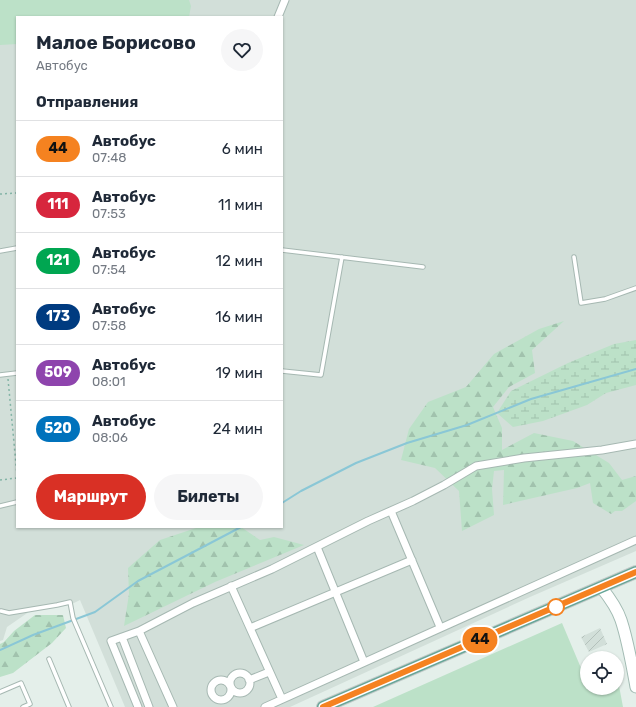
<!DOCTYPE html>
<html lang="ru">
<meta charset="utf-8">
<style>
body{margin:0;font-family:Rubik,sans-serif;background:#f6f6f7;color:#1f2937;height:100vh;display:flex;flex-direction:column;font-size:15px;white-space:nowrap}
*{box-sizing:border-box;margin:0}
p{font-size:13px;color:#747a83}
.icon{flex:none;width:22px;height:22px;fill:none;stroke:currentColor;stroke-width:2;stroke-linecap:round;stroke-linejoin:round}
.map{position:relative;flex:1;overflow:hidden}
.panel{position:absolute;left:16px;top:16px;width:267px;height:512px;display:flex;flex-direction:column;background:#fff;border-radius:0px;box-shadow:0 1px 3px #0004}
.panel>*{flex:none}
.badge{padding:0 8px;border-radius:13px;font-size:14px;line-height:26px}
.tools{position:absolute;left:580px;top:651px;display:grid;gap:8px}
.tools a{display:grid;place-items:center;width:44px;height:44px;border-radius:50%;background:#fff;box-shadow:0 1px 3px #0004;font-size:20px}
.map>.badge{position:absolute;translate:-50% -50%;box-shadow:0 0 0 2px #fff}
h2{padding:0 20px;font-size:15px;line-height:36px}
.round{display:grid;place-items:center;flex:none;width:42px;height:42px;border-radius:21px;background:#f6f6f7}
.summary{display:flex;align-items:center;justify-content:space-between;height:68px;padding:0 20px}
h1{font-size:19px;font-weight:700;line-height:30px}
.cta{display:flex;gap:8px;margin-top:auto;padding:8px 20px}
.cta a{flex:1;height:46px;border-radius:24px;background:#d93025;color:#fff;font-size:16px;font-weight:700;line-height:46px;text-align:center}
.cta a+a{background:#f6f6f7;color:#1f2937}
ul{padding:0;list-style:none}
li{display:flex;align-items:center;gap:12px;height:56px;padding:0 20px;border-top:1px solid #e0e1e3}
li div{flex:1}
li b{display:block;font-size:15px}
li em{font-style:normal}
li .badge{min-width:44px;font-weight:700;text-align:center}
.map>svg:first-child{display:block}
.built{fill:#d2dfd9;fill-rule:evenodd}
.industrial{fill:url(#industrial-furrows)}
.grass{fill:#bce1c8}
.forest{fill:url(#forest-firs)}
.wetland{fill:url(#wetland-marsh)}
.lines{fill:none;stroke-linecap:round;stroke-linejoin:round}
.stream{stroke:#8ac7d6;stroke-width:2}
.lane-casing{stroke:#a6b8b2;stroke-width:5.5}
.street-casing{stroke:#a6b8b2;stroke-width:9}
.secondary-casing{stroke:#a2bbb3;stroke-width:13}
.primary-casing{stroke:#c1cac8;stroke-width:14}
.path{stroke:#83b4a6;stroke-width:1.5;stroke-dasharray:2 3;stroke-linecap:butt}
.lane{stroke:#fff;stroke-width:3.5}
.street{stroke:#fff;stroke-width:7}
.secondary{stroke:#fff;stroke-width:11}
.primary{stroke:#67a698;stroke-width:12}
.line-casing{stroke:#fff;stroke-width:9}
.line{stroke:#f58220;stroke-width:6}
.stop-dot{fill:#fff;stroke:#f58220;stroke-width:2}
</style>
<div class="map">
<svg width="636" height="707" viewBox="0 0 636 707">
<defs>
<pattern id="industrial-furrows" width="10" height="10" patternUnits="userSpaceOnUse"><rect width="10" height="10" fill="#d2dfd9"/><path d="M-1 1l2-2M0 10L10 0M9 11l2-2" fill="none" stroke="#b4c1bb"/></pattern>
<pattern id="forest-firs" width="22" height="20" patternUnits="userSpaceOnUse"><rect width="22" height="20" fill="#bce1c8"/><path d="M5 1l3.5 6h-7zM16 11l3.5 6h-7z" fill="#a1c2ad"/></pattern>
<pattern id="wetland-marsh" width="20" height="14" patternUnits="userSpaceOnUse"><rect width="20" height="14" fill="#bce1c8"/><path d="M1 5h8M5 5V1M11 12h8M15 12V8" fill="none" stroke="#a1c2ad"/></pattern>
</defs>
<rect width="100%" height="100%" fill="#e4efea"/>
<path class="built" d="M0 0H636V551L530 597 290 707H125L80 600 70 605 36 607 7 627 3 640 0 641ZM17 17H282V527H17Z"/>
<path class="industrial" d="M600 628 607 644 589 652 581 637Z"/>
<path class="grass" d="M0 0H189L191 6 189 17H17V44L0 45Z
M562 623 581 668 587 666V688H617V675L623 707H373Z"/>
<path class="forest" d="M564 321 532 350 535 373 509 387 493 407 502 428V450L534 433 573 441 609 463 622 480 636 476V501L622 511H615L611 514 593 503 590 483 577 488 503 505 504 470 494 471 492 489 494 515 462 531 459 491 435 468 401 460 409 429 428 402 466 387 494 354 539 329Z
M199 527H241L260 540 274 537 304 545 215 582 124 626 129 594 128 568 160 540Z
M35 615H63L66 628 52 643 13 673 0 677V644L4 642 14 631Z"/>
<path class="wetland" d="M636 340V385L606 393 587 405 543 421 513 427 497 413 511 391 568 363 614 344Z"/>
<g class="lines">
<path class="stream" d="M282 503 301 491 356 463 407 443 467 425 531 399 636 369
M0 650 33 635 95 612 138 581 241 527"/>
<g class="lane-casing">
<path id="lane" d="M282 250 423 267
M0 251 17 248
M574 257 581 303 605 299 636 288
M282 371 321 375 342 257
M0 375 17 373
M0 506 17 502
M1 611 9 613 57 605 70 602 73 618 111 707
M49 659 69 707
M0 692 21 683 30 704 23 707"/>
</g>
<g class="street-casing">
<path id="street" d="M278 17 285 0
M391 511 440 627
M317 547 364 662
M231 586 282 699
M250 628 412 560
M139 631 193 603 272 569 368 521 413 501 444 485 476 466 524 458 602 450 636 444
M122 637 149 707
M230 683a10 10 0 1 1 20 0a10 10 0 1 1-20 0Z
M211 690a10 10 0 1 1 20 0a10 10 0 1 1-20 0Z
M249 680 269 672
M138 707 111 641 139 631 173 707
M265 707 636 540"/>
</g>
<g class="secondary-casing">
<path id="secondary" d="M601 587C609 597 617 608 621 620 628 641 632 665 636 687"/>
</g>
<g class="primary-casing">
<path id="primary" d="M323 707 636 572"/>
</g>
<path class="path" d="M0 194 17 193
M8 379 17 475
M0 480 17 478"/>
<use href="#lane" class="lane"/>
<use href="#street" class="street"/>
<use href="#secondary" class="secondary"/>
<use href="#primary" class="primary"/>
</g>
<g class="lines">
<g class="line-casing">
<path id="line" d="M323 707 636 572"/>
</g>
<use href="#line" class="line"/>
</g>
<circle class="stop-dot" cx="556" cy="607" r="8"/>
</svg>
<div class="tools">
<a><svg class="icon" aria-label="locate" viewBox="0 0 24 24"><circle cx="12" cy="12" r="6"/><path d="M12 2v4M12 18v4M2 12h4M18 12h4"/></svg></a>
</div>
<b class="badge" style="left:480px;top:640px;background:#f58220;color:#111">44</b>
<section class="panel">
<div class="summary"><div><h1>Малое Борисово</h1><p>Автобус</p></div><a class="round"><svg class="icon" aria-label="heart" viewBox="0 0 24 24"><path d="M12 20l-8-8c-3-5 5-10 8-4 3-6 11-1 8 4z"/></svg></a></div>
<h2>Отправления</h2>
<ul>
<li><span class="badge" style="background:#f58220;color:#111">44</span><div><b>Автобус</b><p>07:48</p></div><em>6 мин</em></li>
<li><span class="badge" style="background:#d7263d;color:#fff">111</span><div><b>Автобус</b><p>07:53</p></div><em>11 мин</em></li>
<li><span class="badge" style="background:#00a651;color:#fff">121</span><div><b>Автобус</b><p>07:54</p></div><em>12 мин</em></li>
<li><span class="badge" style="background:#003b80;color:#fff">173</span><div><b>Автобус</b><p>07:58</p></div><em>16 мин</em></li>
<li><span class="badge" style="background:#8e44ad;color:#fff">509</span><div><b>Автобус</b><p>08:01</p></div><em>19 мин</em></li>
<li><span class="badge" style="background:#0072bc;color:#fff">520</span><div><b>Автобус</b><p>08:06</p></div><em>24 мин</em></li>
</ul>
<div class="cta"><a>Маршрут</a><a>Билеты</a></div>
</section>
</div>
